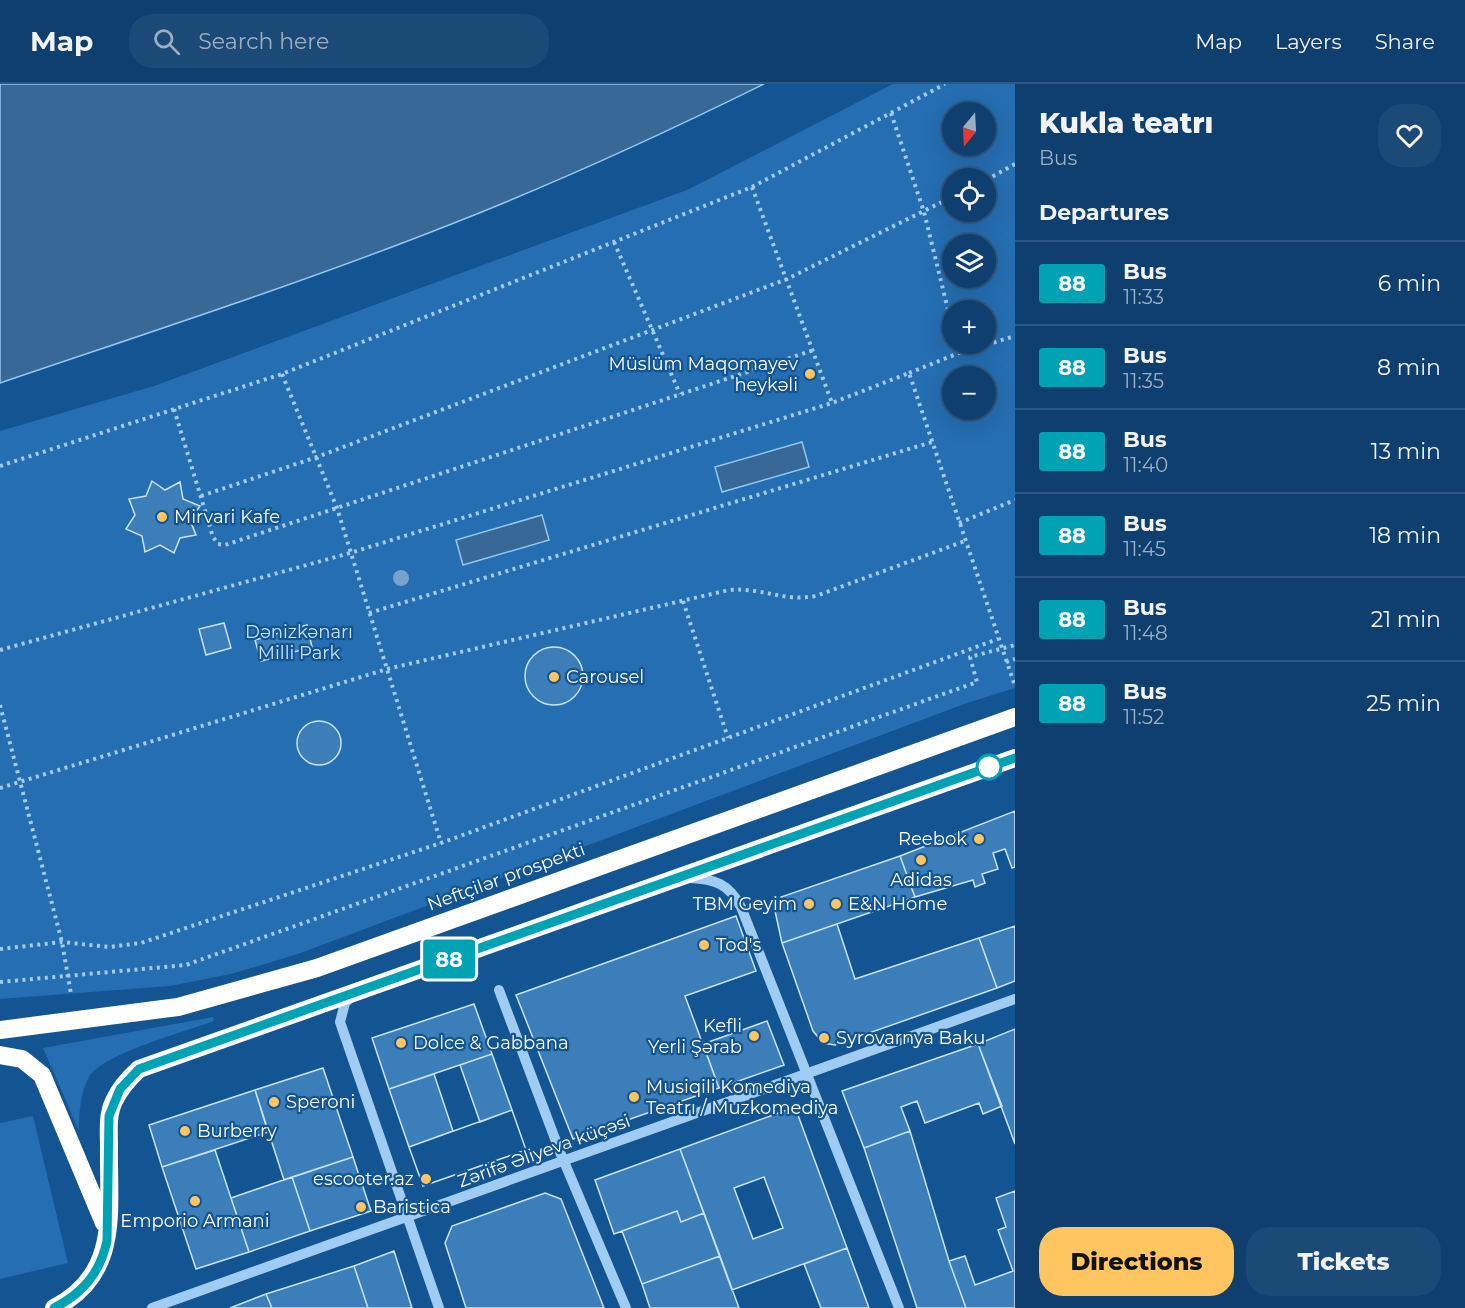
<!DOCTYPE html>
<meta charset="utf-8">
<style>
body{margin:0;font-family:Montserrat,sans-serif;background:#1c4a76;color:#f1f3f6;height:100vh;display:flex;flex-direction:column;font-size:22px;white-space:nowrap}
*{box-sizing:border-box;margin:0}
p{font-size:20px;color:#9bafc2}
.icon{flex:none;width:33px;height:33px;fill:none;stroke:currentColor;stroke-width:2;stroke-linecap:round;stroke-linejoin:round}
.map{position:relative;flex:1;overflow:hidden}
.drawer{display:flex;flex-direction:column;background:#0e3f6e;width:450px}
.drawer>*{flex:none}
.badge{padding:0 12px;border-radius:4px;font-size:21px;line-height:39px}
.needle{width:39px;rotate:198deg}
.controls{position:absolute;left:942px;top:18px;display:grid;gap:12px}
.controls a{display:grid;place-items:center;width:54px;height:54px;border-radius:50%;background:#0e3f6e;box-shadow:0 6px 24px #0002,0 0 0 2px #2e5881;font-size:30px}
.map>.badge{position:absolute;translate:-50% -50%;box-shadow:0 0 0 3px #fff}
h2{padding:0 24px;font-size:22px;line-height:54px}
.round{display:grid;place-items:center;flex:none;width:63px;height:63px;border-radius:24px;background:#1c4a76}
.head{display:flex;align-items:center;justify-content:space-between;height:102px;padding:0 24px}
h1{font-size:28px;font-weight:800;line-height:45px}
.button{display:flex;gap:12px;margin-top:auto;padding:12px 24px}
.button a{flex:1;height:69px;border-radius:24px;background:#ffc560;color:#111;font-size:24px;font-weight:800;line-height:69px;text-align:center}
.button a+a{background:#1c4a76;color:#f1f3f6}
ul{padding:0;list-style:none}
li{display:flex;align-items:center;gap:18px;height:84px;padding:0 24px;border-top:2px solid #2e5881}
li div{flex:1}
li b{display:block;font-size:22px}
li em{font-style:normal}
li .badge{min-width:66px;font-weight:700;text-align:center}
header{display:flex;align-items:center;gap:36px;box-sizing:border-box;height:84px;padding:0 30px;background:#0e3f6e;border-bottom:2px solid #2e5881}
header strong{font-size:28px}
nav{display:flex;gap:33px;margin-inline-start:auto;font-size:21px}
.search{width:420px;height:54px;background:#1c4a76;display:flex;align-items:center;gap:15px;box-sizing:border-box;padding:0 21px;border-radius:24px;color:#9bafc2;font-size:22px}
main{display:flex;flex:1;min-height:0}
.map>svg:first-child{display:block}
.green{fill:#256eb1;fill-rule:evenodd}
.water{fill:#386895;stroke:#91c7f5;stroke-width:1.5}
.building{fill:#3c7eba;stroke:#c7e3fd;stroke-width:1.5;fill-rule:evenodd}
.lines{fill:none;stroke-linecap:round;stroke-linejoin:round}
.path{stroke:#a0cbf2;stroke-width:4;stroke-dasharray:3 4.5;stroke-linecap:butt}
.minor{stroke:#a0cbf2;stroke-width:10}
.highway{stroke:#fff;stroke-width:18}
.tree{fill:#76a3cd}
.line-casing{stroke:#fff;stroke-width:14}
.line{stroke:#00a3b4;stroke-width:9}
.poi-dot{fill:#ffc560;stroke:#135492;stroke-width:2}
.stop-dot{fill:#fff;stroke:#00a3b4;stroke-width:3}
.labels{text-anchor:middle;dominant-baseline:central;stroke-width:4.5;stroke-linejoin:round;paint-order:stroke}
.poi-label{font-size:18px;fill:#fff;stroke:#135492;text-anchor:start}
.park-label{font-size:18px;fill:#c7e3fd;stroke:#135492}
.street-label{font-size:18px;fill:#fff;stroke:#135492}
</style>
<header>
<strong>Map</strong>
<div class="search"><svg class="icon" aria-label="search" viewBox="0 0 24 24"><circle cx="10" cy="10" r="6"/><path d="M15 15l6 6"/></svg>Search here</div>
<nav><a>Map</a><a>Layers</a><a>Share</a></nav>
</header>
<main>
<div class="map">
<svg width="1015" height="1224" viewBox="0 0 1015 1224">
<rect width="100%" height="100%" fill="#135492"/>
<path class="green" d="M893 0H1015V604L967 619 298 870 231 890 170 902 0 915V347L154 302 687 106ZM952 28H986V62H952ZM952 94H986V128H952ZM952 160H986V194H952ZM952 226H986V260H952ZM952 292H986V326H952Z
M213 933 214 937C187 947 102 970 89 993 80 1009 79 1030 79 1047L43 964Z
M33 1032 68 1179 0 1195V1039Z"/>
<path class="water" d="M0 0H764C661 51 556 99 449 141 302 199 150 248 0 299Z
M802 358 809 383 722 408 715 383Z
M542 431 549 456 463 481 456 456Z"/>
<path class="building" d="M152 397 165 406 180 398 183 415 200 422 190 436 196 451 180 454 174 469 160 461 145 468 142 452 126 445 135 431 129 415 146 412Z
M224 539 231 564 206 571 199 545Z
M307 541 312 563 261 577 255 556Z
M525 592a29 29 0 1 1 58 0a29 29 0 1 1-58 0Z
M297 659a22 22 0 1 1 44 0a22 22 0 1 1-44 0Z
M1015 727V783L1012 784 1005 765 993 769 998 785 982 790 985 799 975 803 973 796 915 813 900 772Z
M900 772 915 813 782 859 775 827 781 813Z
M736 832 756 887 685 912 719 1004 573 1055 516 911Z
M837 840 855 895 979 854 997 904 835 961 823 959 813 947 782 859Z
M1015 842V897L997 904 979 854Z
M474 920 492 970 389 1005 372 954Z
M767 937 784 981 719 1004 703 960Z
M1015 945V1060L978 960Z
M978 960 1002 1022 983 1030 979 1019 925 1039 917 1017 901 1023 910 1047 864 1064 842 1007Z
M492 970 512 1026 480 1038 460 981Z
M323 984 353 1073 284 1096 255 1006Z
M434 990 453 1047 409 1063 389 1005Z
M255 1006 268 1048 162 1083 149 1041Z
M795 1023 847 1164 732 1206 680 1065ZM764 1093 783 1144 753 1155 734 1104Z
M512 1026 526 1066 423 1102 409 1063Z
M512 1026 526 1066 423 1102 409 1063Z
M910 1047 949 1177 966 1224H917L864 1064Z
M680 1065 704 1129 681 1138 677 1127 614 1150 595 1096Z
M215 1066 249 1168 196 1185 162 1083Z
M353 1073 371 1127 310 1147 292 1093Z
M292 1093 310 1147 249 1168 231 1114Z
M1015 1107V1224H966L949 1177 965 1172 975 1201 1013 1187 998 1146 1006 1143 996 1114Z
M545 1109 561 1115 604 1224H466L445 1159 452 1142Z
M677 1127 681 1138 704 1129 720 1172 642 1200 622 1147Z
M847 1164 869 1224H821L804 1180Z
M394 1167 412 1224H368L354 1182Z
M720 1172 739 1224H650L642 1200Z
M354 1182 368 1224H272L266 1210Z
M266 1210 272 1224H230Z"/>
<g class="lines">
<path class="path" d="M891 29 924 128 952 242
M986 96 1015 80
M752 103 945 0
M614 158 680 310
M957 260 959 269
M909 289 959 269 1015 252
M282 290 337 424 441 759
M174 325 213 453 218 460 225 461 814 266
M0 382 282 290 752 103 832 319
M201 412 317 373 787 195 952 113
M959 439 1015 416
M683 517 728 654
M369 529 932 358
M0 566 350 469 832 319 909 289 1015 602
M1006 578 1015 575
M0 621 62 858 71 910
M0 704 387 585 729 506C762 503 782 518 816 512L965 457
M0 865 62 858 109 863 141 859 441 759 998 555
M0 898 186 881 977 598 970 573 1015 561"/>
<path class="minor" d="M690 794C715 795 729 800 741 823L899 1224
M499 906 560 1068 626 1224
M352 912 345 919 340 938 439 1224
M152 1224 1015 915"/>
<path class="highway" d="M0 946 178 923 317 884 1015 633
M0 971 22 975 42 991 104 1139
M54 1224C121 1190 108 1127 109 1063 109 1048 107 1031 114 1017 120 1004 128 995 139 985L1015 674"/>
</g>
<circle class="tree" cx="401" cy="494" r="8"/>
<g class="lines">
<g class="line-casing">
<path id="line" d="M54 1224C83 1209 100 1189 107 1157L109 1032 120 1005 139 985 1015 674"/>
</g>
<use href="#line" class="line"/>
</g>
<g class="poi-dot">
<circle cx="810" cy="290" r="6"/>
<circle cx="162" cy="433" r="6"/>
<circle cx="554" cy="593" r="6"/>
<circle cx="979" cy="755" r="6"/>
<circle cx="921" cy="776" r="6"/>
<circle cx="809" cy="820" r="6"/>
<circle cx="836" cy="820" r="6"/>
<circle cx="704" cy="861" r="6"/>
<circle cx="754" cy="952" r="6"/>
<circle cx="824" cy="954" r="6"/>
<circle cx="401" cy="959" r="6"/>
<circle cx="634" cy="1013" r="6"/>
<circle cx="274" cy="1018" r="6"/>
<circle cx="185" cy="1047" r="6"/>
<circle cx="426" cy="1095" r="6"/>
<circle cx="195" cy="1117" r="6"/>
<circle cx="361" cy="1123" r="6"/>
</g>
<circle class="stop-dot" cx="989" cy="683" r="12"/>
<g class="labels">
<g class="poi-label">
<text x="798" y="280" text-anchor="end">Müslüm Maqomayev<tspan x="798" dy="21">heykəli</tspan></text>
<text x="174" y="433">Mirvari Kafe</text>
<text x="566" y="593">Carousel</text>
<text x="967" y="755" text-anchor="end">Reebok</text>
<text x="921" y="796" text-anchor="middle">Adidas</text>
<text x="797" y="820" text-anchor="end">TBM Geyim</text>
<text x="848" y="820">E&amp;N Home</text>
<text x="716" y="861">Tod's</text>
<text x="742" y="942" text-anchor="end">Kefli<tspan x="742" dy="21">Yerli Şərab</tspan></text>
<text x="836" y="954">Syrovarnya Baku</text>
<text x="413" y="959">Dolce &amp; Gabbana</text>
<text x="646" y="1003">Musiqili Komediya<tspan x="646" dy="21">Teatrı / Muzkomediya</tspan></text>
<text x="286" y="1018">Speroni</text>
<text x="197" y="1047">Burberry</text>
<text x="414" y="1095" text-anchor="end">escooter.az</text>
<text x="373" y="1123">Baristica</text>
<text x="195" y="1137" text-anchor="middle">Emporio Armani</text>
</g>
<g class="park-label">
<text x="299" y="548">Dənizkənarı<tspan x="299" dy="21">Milli Park</tspan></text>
</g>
<g class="street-label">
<text transform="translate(506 793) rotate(-20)">Neftçilər prospekti</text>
<text transform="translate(544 1067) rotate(-20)">Zərifə Əliyeva küçəsi</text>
</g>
</g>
</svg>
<div class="controls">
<a><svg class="needle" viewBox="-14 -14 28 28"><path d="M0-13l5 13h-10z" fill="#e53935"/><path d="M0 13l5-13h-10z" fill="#9bafc2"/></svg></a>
<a><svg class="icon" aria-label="locate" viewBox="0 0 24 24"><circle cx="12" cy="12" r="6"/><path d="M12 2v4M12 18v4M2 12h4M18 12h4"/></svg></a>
<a><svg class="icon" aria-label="layers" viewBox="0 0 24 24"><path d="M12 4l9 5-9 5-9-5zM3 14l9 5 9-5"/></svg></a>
<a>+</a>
<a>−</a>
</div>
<b class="badge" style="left:449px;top:875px;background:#00a3b4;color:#fff">88</b>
</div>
<section class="drawer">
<div class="head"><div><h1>Kukla teatrı</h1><p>Bus</p></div><a class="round"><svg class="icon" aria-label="heart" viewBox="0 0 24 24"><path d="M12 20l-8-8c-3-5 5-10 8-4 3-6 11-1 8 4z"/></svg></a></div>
<h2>Departures</h2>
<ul>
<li><span class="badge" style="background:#00a3b4;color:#fff">88</span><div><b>Bus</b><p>11:33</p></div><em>6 min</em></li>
<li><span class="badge" style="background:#00a3b4;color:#fff">88</span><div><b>Bus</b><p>11:35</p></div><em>8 min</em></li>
<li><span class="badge" style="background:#00a3b4;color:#fff">88</span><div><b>Bus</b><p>11:40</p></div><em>13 min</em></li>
<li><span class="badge" style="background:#00a3b4;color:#fff">88</span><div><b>Bus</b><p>11:45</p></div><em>18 min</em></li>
<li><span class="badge" style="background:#00a3b4;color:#fff">88</span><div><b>Bus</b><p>11:48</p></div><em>21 min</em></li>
<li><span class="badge" style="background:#00a3b4;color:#fff">88</span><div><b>Bus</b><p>11:52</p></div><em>25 min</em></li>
</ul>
<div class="button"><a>Directions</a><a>Tickets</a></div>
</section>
</main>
